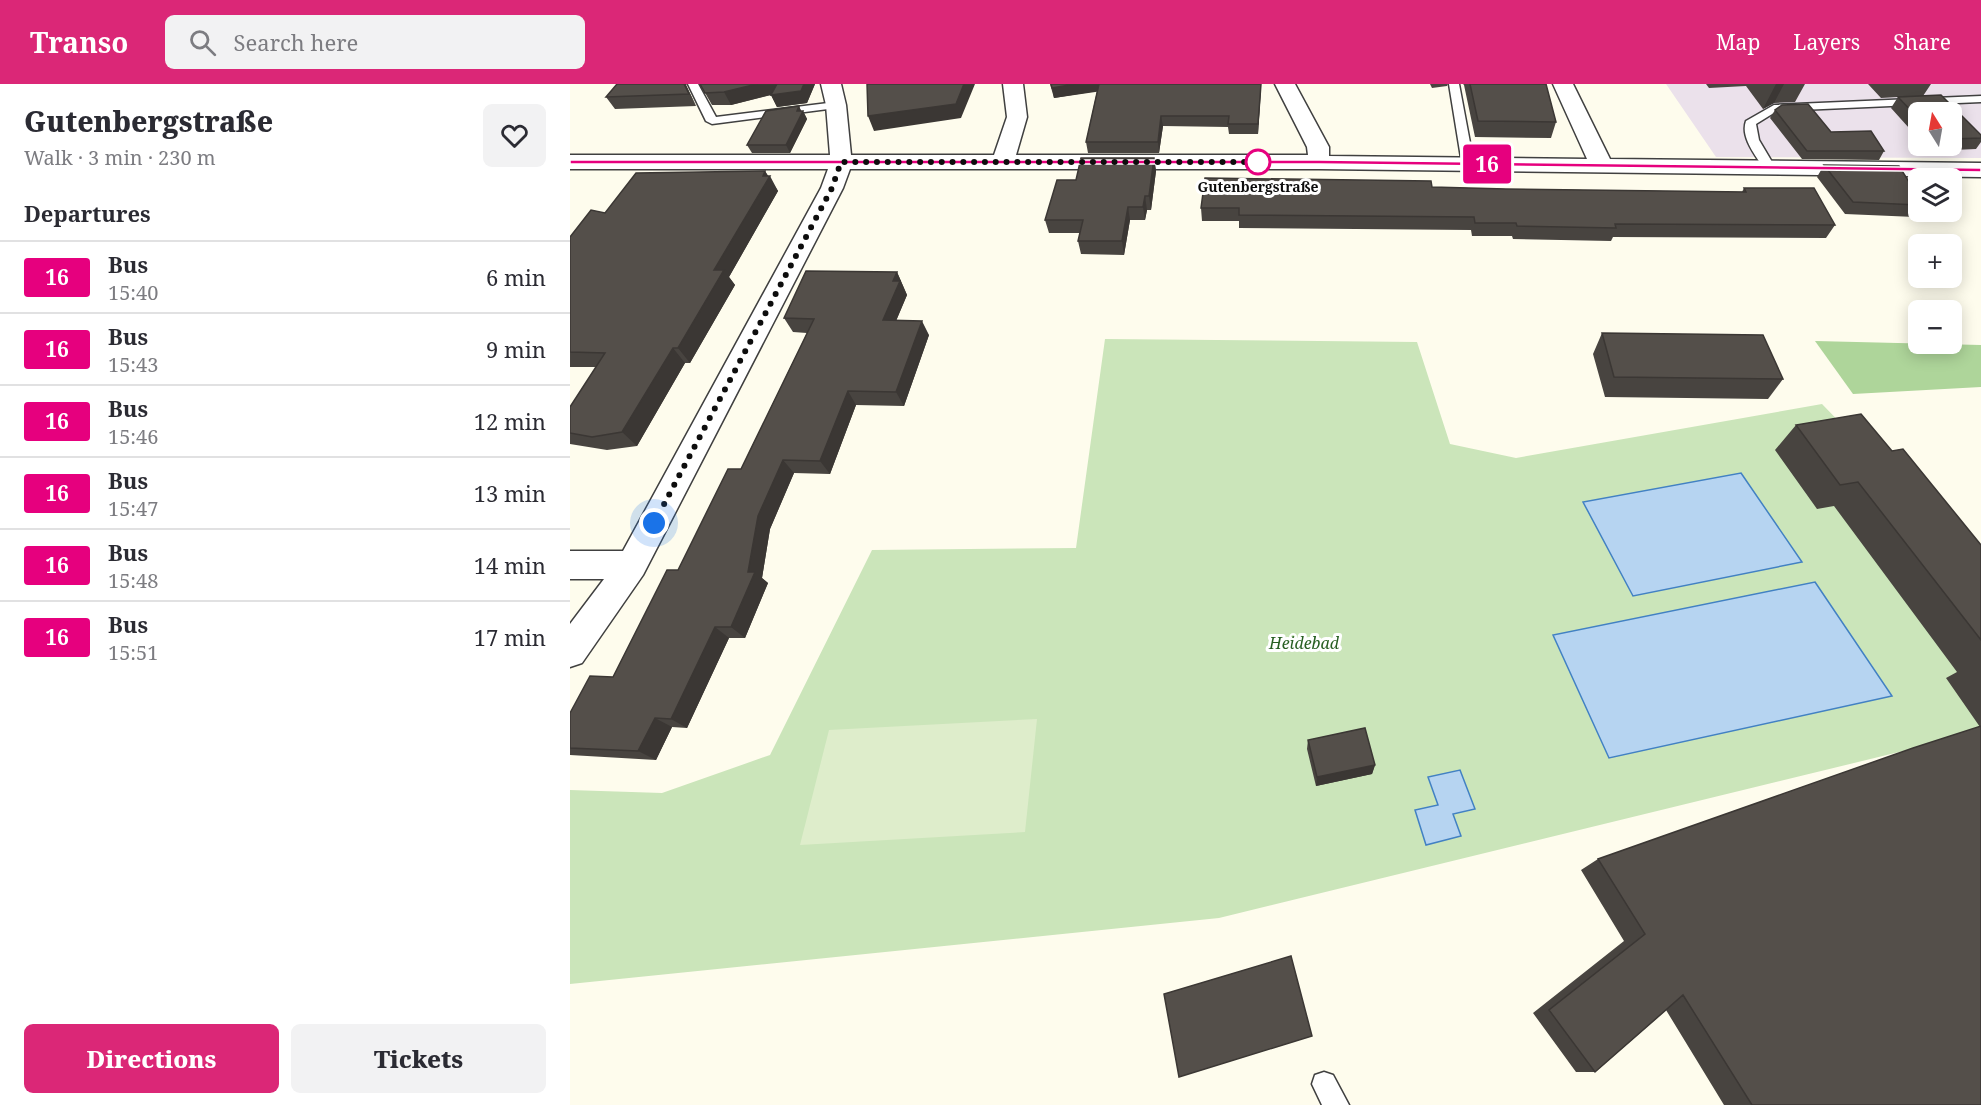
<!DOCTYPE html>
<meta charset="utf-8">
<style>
body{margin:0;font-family:"Noto Serif",serif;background:#f2f2f3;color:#2b2b33;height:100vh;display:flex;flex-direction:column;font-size:22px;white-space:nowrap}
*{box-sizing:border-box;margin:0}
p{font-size:20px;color:#7c7c81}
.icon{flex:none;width:33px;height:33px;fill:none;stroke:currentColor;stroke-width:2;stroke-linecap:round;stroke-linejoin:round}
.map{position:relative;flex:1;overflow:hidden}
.drawer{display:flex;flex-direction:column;background:#fff;width:570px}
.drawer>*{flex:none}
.badge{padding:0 12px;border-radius:4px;font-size:21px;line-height:39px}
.needle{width:39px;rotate:349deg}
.controls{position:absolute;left:1338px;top:18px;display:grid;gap:12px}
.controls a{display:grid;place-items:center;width:54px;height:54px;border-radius:9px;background:#fff;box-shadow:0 3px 15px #0003;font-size:30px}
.you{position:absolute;width:30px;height:30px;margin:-15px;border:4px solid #fff;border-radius:50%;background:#1a73e8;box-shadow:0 0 0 9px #1a73e833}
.map>.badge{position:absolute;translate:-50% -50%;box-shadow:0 0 0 3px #fff}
h2{padding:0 24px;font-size:22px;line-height:54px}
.round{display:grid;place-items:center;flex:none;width:63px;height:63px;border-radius:9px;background:#f2f2f3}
.overview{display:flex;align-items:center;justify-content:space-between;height:102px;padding:0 24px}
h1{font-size:28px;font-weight:800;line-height:45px}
.action{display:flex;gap:12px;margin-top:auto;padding:12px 24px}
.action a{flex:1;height:69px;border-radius:9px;background:#db2777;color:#fff;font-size:24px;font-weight:800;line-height:69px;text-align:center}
.action a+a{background:#f2f2f3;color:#2b2b33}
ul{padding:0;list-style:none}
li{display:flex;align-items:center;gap:18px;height:72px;padding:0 24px;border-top:2px solid #e1e1e2}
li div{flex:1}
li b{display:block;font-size:22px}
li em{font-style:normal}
li .badge{min-width:66px;font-weight:700;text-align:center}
header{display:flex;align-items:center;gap:36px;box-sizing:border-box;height:84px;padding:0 30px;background:#db2777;color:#fff}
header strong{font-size:28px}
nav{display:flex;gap:33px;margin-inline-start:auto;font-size:21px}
.search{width:420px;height:54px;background:#f2f2f3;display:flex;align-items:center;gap:15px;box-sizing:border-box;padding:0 21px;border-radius:9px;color:#7c7c81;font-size:22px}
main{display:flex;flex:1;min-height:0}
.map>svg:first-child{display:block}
.industrial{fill:#ebe1eb;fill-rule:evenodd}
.green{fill:#cbe5ba}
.forest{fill:#aed59a}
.pitch{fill:#deedcb}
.water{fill:#b6d4f1;stroke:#4281c3;stroke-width:1.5}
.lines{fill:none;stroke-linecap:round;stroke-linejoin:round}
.service-casing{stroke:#404040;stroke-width:3}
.minor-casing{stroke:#404040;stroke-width:3}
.service{fill:#fff;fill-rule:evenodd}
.minor{fill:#fff;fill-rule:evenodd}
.wall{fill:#484440}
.shaded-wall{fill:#3b3734}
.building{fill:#544f4a;stroke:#3b3734;stroke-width:1.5}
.line{fill:#e6007e;stroke:#fff;stroke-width:1.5}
.walk{stroke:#0d0d0d;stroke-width:6;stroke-dasharray:0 10.8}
.stop-dot{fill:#fff;stroke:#e6007e;stroke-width:3}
.labels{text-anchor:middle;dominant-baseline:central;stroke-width:6;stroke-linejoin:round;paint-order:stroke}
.far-stop-label{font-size:14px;font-weight:bold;fill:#0d0d0d;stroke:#fff}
.park-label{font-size:16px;font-style:italic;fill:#285f22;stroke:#fff}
</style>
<header>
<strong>Transo</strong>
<div class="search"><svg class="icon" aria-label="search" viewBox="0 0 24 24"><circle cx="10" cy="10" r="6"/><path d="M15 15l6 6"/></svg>Search here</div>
<nav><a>Map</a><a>Layers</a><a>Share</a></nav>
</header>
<main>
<section class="drawer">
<div class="overview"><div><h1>Gutenbergstraße</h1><p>Walk · 3 min · 230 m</p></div><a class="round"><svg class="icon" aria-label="heart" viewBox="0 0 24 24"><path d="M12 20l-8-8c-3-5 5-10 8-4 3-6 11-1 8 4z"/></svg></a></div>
<h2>Departures</h2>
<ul>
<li><span class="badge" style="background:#e6007e;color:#fff">16</span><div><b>Bus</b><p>15:40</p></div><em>6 min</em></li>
<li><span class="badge" style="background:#e6007e;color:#fff">16</span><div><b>Bus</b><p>15:43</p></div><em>9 min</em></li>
<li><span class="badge" style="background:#e6007e;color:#fff">16</span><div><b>Bus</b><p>15:46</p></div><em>12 min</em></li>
<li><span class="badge" style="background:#e6007e;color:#fff">16</span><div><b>Bus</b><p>15:47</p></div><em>13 min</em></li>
<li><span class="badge" style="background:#e6007e;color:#fff">16</span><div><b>Bus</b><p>15:48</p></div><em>14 min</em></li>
<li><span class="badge" style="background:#e6007e;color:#fff">16</span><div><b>Bus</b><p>15:51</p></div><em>17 min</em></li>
</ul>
<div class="action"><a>Directions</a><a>Tickets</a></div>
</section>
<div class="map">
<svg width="1411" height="1021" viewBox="0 0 1411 1021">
<rect width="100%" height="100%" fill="#fefced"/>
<path class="industrial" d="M1096 0H1411V74L1146 73ZM1348 28H1382V62H1348Z"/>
<path class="green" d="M535 255 847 258 880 360 946 374 1252 320 1324 394 1411 498V648L649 834 0 900V706L92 709 200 671 302 466 506 464Z"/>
<path class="forest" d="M1245 257 1411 261V303L1283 310Z"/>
<path class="pitch" d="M467 635 455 748 230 761 259 646Z"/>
<path class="water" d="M1171 389 1232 478 1063 512 1013 418Z
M1245 498 1322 612 1039 674 983 551Z
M890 686 905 725 883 730 891 752 856 761 845 726 868 721 858 693Z"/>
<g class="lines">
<g class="service-casing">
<path id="service" d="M118 0H128L146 33 266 18 272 21 266 24 142 40 136 37Z
M879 0H889L904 80 902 83 898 84 892 80Z
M1411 12V18L1207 27 1186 40 1189 56 1205 83 1199 87 1195 86C1186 72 1170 53 1176 37L1204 21Z
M754 988 763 991 779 1021H752L742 1000 745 991Z"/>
</g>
<g class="minor-casing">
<path id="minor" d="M251 0H271L276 21 281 71H424L437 33 433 0H453L457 33 446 71H738L737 63 705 0H725L759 63V72L1017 75 983 0H1003L1040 75 1411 79V93L749 85H280L273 104 73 491 12 579 0 583V540L34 495H0V467H53L251 104 258 85H0V71H260L256 21Z"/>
</g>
<use href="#service" class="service"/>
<use href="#minor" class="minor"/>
</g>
<path class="wall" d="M130 0H245L237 19 207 23 201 11 161 21H142Z
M480 0H691L688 50H659L658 43 593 42 589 69H518L516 58 527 7 484 14Z
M860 0H878L877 2 862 4Z
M893 0H976L986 38 981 54 905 53 894 1Z
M1136 0H1235L1225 18 1204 19 1193 25 1176 2 1139 4Z
M1298 0H1361L1353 12 1371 11 1411 51V58L1406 65 1361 67 1356 62H1382V28H1348V54L1321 24 1328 13 1311 14Z
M116 1 126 22 45 25 36 13Z
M229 22 231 27H233L237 35 220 69H182L177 61Z
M1205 26 1261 48 1314 67 1309 76 1232 75 1200 34Z
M584 74 586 87 581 126H577L575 136H560L554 171 511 170 508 157 510 149H479L475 136 506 96Z
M1254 81 1348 112V128H1350L1345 133 1275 130 1247 93Z
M195 87 208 107 159 193 165 201 120 279H115L67 362 37 366 0 360V323L26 283H0V153L35 129Z
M862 103 936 105 1172 108 1174 104 1265 141 1256 154 1043 153 1041 157 943 155 942 152H902L901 146 669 144V137H632L631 124Z
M327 188 337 211 326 237 359 251 334 322 286 321 260 390 224 389 200 445 192 494 198 499 175 554H159L117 644 102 643 86 676 0 671V629L43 593 171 385 237 249 223 248 214 234Z
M1032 249 1213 295 1198 315 1035 313 1023 270Z
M1226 341 1322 367 1411 461V1021H1154L1096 926 1025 988H1006L963 929 1054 857 1011 786 1028 775 1410 643 1376 594 1387 588 1264 422 1247 425 1205 366Z
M738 656 805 681 802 690 746 702 737 665Z"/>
<path class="shaded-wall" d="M114 0H117L116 1 126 22Z
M187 0H213L216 7 161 21 154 8Z
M234 0H245L237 19 207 23 201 11Z
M394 0H405L391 34 304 47 298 32Z
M505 0H530L532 7 484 14 482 4Z
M691 0V6L688 50V40Z
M1206 0H1214L1204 19 1193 25Z
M229 22 232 29 233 27 237 35 220 69 216 61Z
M591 32 593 42 589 69 588 58Z
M584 74 586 87 581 126 579 112Z
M195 87 199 94 200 92 208 107 159 193 165 201 120 279 108 264 144 186Z
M575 112 577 126 575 136 573 123Z
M558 123 560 136 554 171 552 157Z
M327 188 337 211 320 251 313 236 323 197Z
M352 237 359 251 334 322 326 308Z
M103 264 115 279 67 362 52 348Z
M278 307 286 321 260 390 250 377Z
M213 376 224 389 200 445 192 494 198 499 175 554 161 543 178 488 188 432Z
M145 543 159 554 117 644 101 635Z
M85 634 102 643 86 676 68 667Z
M805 681 802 690 746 702 747 693Z"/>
<path class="building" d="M47 0H114L119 10 36 13Z
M130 0H187L154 8 135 9Z
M207 0H234L231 7 201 11Z
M297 0H394L386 20 298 32Z
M481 0H505L482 4Z
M529 0H691L688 40H658L659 32H591L588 58H516Z
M900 0H976L986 38 908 37Z
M1371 11 1411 51V54L1382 55V28H1348V34L1328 13Z
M1238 20 1261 48 1301 47 1314 67H1237L1205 26 1212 21Z
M229 22 227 27H233L216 61H177L196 27Z
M511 74H584L579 112H575L573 123H558L552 157H508L513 136H475L487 96H506Z
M1254 81 1329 82 1348 112V121L1283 118Z
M195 87 193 92H200L144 186H154L108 264H103L52 348 22 353 0 349V323L35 269 0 268V153L21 126 35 129 66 89Z
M635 94 861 97 862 103 936 105 1176 108 1174 104H1244L1265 141 1045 140 1046 144 947 142 946 139H905L904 133 669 131V124H631Z
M236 187 327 188 323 197H330L313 236 352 237 326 308 278 307 250 377 213 376 188 432 178 488H185L161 543H145L101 635 85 634 68 667 0 664V629L20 592 43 593 97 486H108L158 385H171L244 235 214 234Z
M1032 249 1193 251 1213 295 1044 293Z
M1291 330 1322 367 1333 365 1411 461V556L1288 398 1270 401 1226 341Z
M1411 642V1021H1182L1113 911 1025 988 979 926 1075 850 1028 775 1343 664Z
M795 644 805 681 747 693 738 656Z
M721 872 742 952 609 993 594 910Z"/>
<path class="line" d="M0 76H749L1411 84V88L749 80H0Z"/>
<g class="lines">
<path class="walk" d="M84 439 262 104 271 78H688"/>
</g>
<circle class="stop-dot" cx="688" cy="78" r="12"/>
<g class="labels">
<g class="far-stop-label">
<text x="688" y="102">Gutenbergstraße</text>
</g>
<g class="park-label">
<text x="734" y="559">Heidebad</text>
</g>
</g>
</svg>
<div class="controls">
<a><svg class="needle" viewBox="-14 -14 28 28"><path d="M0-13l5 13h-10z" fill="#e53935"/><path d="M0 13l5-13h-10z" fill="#7c7c81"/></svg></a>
<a><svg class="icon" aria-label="layers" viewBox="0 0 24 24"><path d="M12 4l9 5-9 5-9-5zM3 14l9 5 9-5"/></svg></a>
<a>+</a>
<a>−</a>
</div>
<div class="you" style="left:84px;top:439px"></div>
<b class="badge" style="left:917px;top:80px;background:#e6007e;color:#fff">16</b>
</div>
</main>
